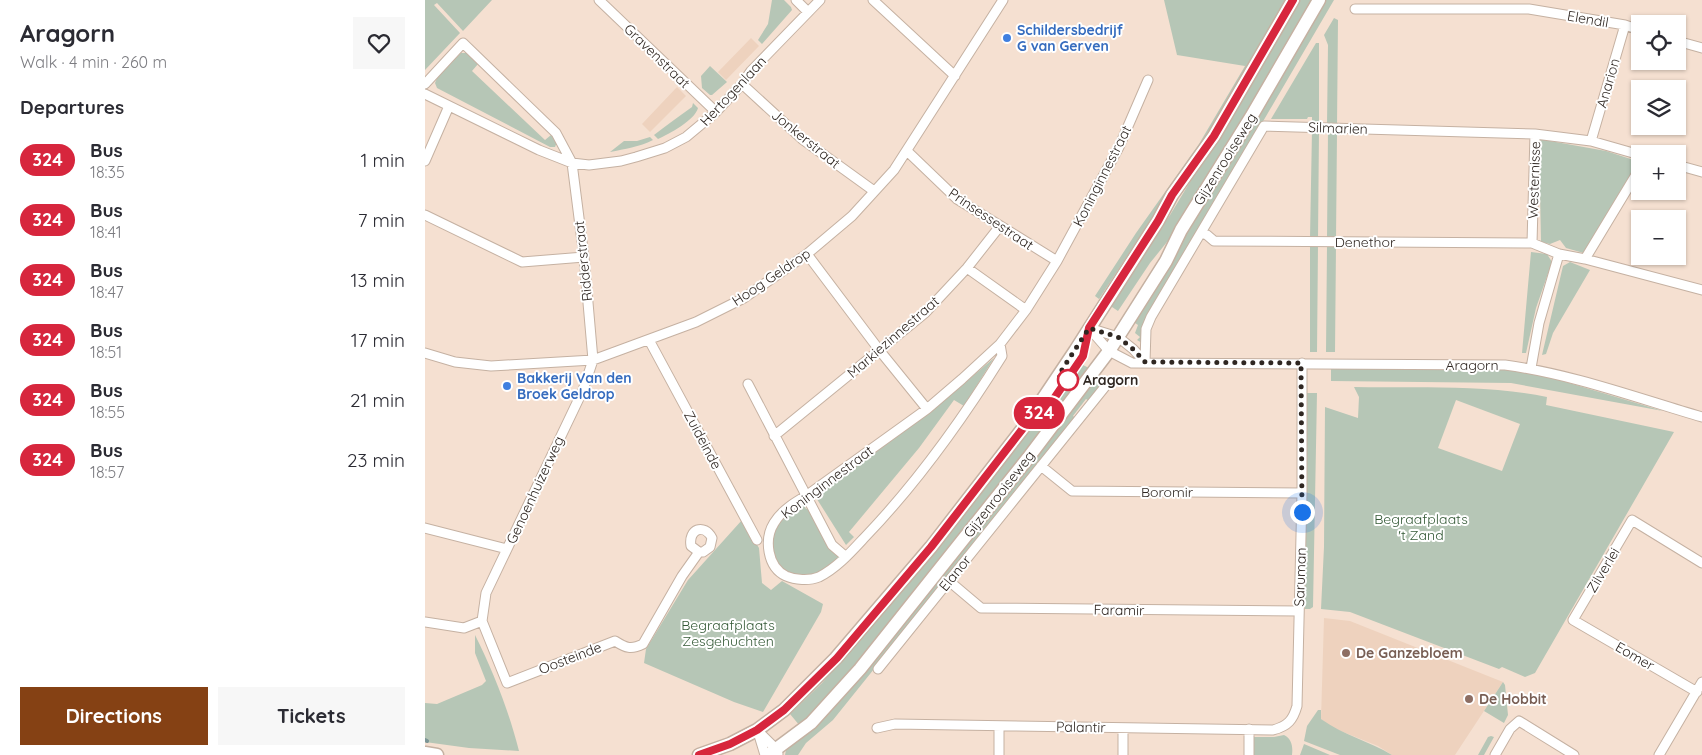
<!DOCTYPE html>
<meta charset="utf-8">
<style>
body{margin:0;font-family:Quicksand,sans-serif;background:#f7f7f7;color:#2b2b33;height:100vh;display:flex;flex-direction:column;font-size:19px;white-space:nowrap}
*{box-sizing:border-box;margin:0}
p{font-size:16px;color:#7c7c81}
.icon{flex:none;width:28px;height:28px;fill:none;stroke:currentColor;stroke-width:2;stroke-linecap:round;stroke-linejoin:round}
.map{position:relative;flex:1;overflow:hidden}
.panel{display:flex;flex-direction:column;background:#fff;width:425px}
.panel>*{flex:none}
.badge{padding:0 10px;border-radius:16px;font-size:18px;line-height:32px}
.tools{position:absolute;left:1206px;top:15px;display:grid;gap:10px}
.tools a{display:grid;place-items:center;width:55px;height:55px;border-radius:0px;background:#fff;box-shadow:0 1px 4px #0004;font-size:25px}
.you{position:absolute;width:25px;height:25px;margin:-12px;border:4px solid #fff;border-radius:50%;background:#1a73e8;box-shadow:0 0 0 8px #1a73e833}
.map>.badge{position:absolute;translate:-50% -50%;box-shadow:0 0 0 2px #fff}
h2{padding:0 20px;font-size:19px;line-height:45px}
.round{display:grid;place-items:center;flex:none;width:52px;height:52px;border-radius:0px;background:#f7f7f7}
.headline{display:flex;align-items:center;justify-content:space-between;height:85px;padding:0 20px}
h1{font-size:24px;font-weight:700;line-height:38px}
.button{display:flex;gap:10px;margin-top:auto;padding:10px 20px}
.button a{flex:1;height:58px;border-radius:0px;background:#854114;color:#fff;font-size:20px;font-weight:700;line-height:58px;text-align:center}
.button a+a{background:#f7f7f7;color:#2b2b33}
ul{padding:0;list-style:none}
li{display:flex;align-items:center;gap:15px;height:60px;padding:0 20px}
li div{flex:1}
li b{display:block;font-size:19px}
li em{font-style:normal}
li .badge{min-width:55px;font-weight:700;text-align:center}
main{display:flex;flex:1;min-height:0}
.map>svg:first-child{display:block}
.built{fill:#eed2be}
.green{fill:#b6c6b6;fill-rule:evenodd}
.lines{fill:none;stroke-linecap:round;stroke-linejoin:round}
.stream{stroke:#7d9696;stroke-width:4}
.minor-casing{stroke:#c5b1a2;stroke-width:11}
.secondary-casing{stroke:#c5b1a2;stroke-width:15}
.minor{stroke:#fff;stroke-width:9}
.secondary{stroke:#fff;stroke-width:12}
.line-casing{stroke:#fff;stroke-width:11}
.line{stroke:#d7263d;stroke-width:8}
.walk{stroke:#2f2722;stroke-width:5;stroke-dasharray:0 9}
.shop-dot{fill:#3f7fe0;stroke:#fff;stroke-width:2}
.stop-dot{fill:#fff;stroke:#d7263d;stroke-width:2.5}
.education-dot{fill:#8d6e63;stroke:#fff;stroke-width:2}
.labels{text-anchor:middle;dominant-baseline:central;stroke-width:4;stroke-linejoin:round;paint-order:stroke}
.street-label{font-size:14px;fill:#2f2722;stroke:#fff}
.shop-label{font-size:14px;font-weight:bold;fill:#366cbe;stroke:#fff;text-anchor:start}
.stop-label{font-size:14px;font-weight:bold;fill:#2f2722;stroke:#fff;text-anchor:start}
.park-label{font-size:14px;fill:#345936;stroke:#fff}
.education-label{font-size:14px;font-weight:bold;fill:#785e54;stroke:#fff;text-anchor:start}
</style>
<main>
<section class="panel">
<div class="headline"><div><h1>Aragorn</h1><p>Walk · 4 min · 260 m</p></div><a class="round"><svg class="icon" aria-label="heart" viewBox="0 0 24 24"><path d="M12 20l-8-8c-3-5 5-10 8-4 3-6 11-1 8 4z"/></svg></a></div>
<h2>Departures</h2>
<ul>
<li><span class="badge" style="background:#d7263d;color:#fff">324</span><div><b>Bus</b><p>18:35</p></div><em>1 min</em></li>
<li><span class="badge" style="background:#d7263d;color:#fff">324</span><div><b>Bus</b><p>18:41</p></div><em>7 min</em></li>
<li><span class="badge" style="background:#d7263d;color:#fff">324</span><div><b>Bus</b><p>18:47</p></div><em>13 min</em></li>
<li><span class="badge" style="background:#d7263d;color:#fff">324</span><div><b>Bus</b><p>18:51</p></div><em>17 min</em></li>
<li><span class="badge" style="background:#d7263d;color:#fff">324</span><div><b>Bus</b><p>18:55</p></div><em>21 min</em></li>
<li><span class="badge" style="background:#d7263d;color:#fff">324</span><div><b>Bus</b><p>18:57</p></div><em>23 min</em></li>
</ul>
<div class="button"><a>Directions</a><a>Tickets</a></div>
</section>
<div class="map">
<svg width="1277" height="755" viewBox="0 0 1277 755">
<rect width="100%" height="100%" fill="#f5e0d1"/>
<path class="built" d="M326 38 334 46 301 80 293 72Z
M252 87 261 96 225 132 217 124Z
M899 618 925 621 1078 682 1030 755H967L953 746 908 728 896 719Z"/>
<path class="green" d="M0 0H67L38 31 12 3 9 5 35 33 0 70Z
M347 0H359L366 7 367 10 337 44 333 40 343 24Z
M739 0H864L782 141 741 197 674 299 670 296 711 233 774 144 820 66 752 55Z
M872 0H889L759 221 725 263 693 311 684 305 745 215 808 111Z
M900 0H909L719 325 717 343 712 340 715 337 710 333 713 325 707 321Z
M909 18 913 20 912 126 902 125 903 45 899 35Z
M891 43H894V124L887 123V117H883L882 119H846Z
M36 53H41L53 64 47 71 120 140 126 135 132 142 130 147H125L12 88 10 83 12 78Z
M285 66 302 82 287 95H285L277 88 276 76Z
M268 103 273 108C270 120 244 134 233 139L229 135C241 126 254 116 267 107Z
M887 130 894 131 893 238H885Z
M903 132 912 133 911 239 902 238Z
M225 137 228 140C214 147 200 149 185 152L199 141H212Z
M1114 139 1181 151 1215 162 1162 254 1141 248 1135 240 1125 244 1116 242Z
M885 246H893L892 352H885Z
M902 246H911L910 352H901Z
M1106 252 1122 254 1127 262 1111 308 1101 353H1097Z
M1145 262 1165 270 1128 333 1121 354 1117 355 1138 266Z
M569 358 539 406 529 400 494 448 424 532 429 537 421 545 390 496 510 408Z
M656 364 666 369 414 687 375 726 365 714 397 683 487 575 600 428 630 400Z
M906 368 1090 370 1111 373 1238 411 1086 383 906 381Z
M671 373 681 380 664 401 661 399 648 416 651 418 408 720 381 743 373 755H360L361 750 366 743Z
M929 387C992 388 1059 384 1122 397L1121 405 1249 432 1110 673 1100 677 1077 667 1074 669 925 612 896 609 899 547 900 407 933 418 934 397ZM1031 400 1095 424 1077 471 1013 448Z
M882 393H892L888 607 885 609H880Z
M377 501 381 509 383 508 404 548 415 558C408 563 401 570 393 574 365 585 339 561 349 532 354 518 365 510 377 501Z
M317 520 334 548 337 583 346 590 357 581 398 604 396 612 338 712 309 702 219 663 221 649 263 580Z
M50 635C68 671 84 711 94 751L44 748 0 742V703L12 704 57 685 61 681 50 653Z
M1078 682 1080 685 1083 715 1079 723 1059 711Z
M893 710H896V719C918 735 944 741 967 755H915L879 741 882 726Z
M859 735C867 739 868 747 867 755H827V741L829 737H849Z
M1066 736 1069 737 1059 755H1053L1063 737Z
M879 744 905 755H875Z"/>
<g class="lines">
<path class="stream" d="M0 740 2 741"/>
<g class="minor-casing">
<path id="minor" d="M174 0 291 112
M371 0 383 12
M448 0 530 76
M930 9H1104L1200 25 1215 30
M1252 41 1277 48
M0 84 38 43 131 133 147 163 159 257 168 360 158 390 61 593 57 621 82 683 190 641C201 648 206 650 218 644L257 576 274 552H278L285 547 287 538C279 523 263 529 266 546L274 552
M317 84 377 139 449 191
M0 94 114 150 147 163 164 165 196 161 211 157 240 148 261 137 291 112 317 84 326 71 395 0
M1166 141 1200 25
M482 151 532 199 632 261
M0 161 24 106
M1252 165 1277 172
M0 215 97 262 159 257
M776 233 782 235 789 241 1107 243 1134 254 1160 259 1215 168
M1107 243 1110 134 1166 141 1215 155
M382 254 455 351 502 409
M1160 259 1277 290
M542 268 601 310
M664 328 684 351 707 363 1080 365C1147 374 1212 398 1277 417
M664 328 693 337 708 349 720 362
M224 340 332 540
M575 344 577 356C537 420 492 483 440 537 426 552 412 568 394 577 384 581 370 580 361 576 342 567 339 539 349 523 357 510 369 503 381 496L502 409 537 379 575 344 601 310 632 261 694 147 723 80
M0 353 30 362 66 366 168 360 271 322 319 298 382 254 427 216 469 170 578 0
M720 362 721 329 726 317 839 126 1110 134
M1106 368 1114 323 1134 254
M323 384 407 545 421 557
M349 436 500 313 542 268 575 226
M616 466 647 491 877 493
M0 528 82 549
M524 581 556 608 874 611
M0 622 39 628 57 621
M453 669 683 383
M1272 692 1148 620 1207 520 1277 563
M574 726V755
M452 728 470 724 848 730C863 726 868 720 872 706L877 493V363
M332 730 351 749 353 754
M333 732 340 755
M698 755V728
M824 755V729
M1070 755 1085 729 1094 721 1149 755
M1234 755 1277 682"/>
</g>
<g class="secondary-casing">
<path id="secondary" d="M0 753 12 755
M274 755 305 744 332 730 359 710 411 658 506 547 599 427 650 351 733 221 747 195 789 136 868 0
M343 755 386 723 435 669 603 458 684 351 741 261 756 230 826 117 894 0"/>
</g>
<use href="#minor" class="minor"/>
<use href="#secondary" class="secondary"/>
</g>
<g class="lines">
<g class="line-casing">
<path id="line" d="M274 755 305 744 332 730 359 710 412 658 506 547 599 427 628 400 658 356 664 328 733 221 747 195 789 136 868 0"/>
</g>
<use href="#line" class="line"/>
<path class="walk" d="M643 380 633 376 664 328 693 337 708 349 720 362 876 363 877 512"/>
</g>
<g class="shop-dot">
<circle cx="582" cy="38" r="5"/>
<circle cx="82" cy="386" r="5"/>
</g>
<circle class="stop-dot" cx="643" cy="380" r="10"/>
<g class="education-dot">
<circle cx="921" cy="653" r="5"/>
<circle cx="1044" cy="699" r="5"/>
</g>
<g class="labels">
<g class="street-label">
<text transform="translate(1163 19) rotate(10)">Elendil</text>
<text transform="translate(232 56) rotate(44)">Gravenstraat</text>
<text transform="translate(1183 83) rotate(-74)">Anarion</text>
<text transform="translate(308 91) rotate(-47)">Hertogenlaan</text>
<text transform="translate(913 128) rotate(2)">Silmarien</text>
<text transform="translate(381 139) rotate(39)">Jonkerstraat</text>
<text transform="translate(800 159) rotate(-58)">Gijzenrooiseweg</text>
<text transform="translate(677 176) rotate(-63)">Koninginnestraat</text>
<text transform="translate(1109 180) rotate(-88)">Westernisse</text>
<text transform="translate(566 219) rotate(34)">Prinsessestraat</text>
<text x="940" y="242">Denethor</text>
<text transform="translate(158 261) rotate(-96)">Ridderstraat</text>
<text transform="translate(346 277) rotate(-34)">Hoog Geldrop</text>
<text transform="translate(468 337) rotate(-41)">Markiezinnestraat</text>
<text x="1047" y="365">Aragorn</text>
<text transform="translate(278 440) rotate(62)">Zuideinde</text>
<text transform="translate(402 482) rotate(-37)">Koninginnestraat</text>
<text transform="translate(110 490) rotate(-65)">Genoenhuizerweg</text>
<text x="742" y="492">Boromir</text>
<text transform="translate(574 494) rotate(-52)">Gijzenrooiseweg</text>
<text transform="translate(1178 570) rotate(-59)">Zilverlei</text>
<text transform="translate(530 573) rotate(-51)">Elanor</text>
<text transform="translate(875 577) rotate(-88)">Saruman</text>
<text transform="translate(694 610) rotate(1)">Faramir</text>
<text transform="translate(1210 656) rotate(30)">Eomer</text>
<text transform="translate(145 658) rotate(-21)">Oosteinde</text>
<text transform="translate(656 727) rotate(1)">Palantir</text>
</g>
<g class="shop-label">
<text x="592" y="30">Schildersbedrijf<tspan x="592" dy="16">G van Gerven</tspan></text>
<text x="92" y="378">Bakkerij Van den<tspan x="92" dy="16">Broek Geldrop</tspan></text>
</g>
<g class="stop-label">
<text x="658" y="380">Aragorn</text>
</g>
<g class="park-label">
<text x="996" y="519">Begraafplaats<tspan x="996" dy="16">'t Zand</tspan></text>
<text x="303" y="625">Begraafplaats<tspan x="303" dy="16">Zesgehuchten</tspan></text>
</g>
<g class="education-label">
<text x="931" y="653">De Ganzebloem</text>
<text x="1054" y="699">De Hobbit</text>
</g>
</g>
</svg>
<div class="tools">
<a><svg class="icon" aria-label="locate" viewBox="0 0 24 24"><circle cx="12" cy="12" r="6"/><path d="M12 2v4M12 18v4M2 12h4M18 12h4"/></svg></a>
<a><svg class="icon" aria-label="layers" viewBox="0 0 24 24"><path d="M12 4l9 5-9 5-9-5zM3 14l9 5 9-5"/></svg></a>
<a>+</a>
<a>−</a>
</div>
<div class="you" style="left:877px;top:512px"></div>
<b class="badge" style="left:614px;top:413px;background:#d7263d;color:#fff">324</b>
</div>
</main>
